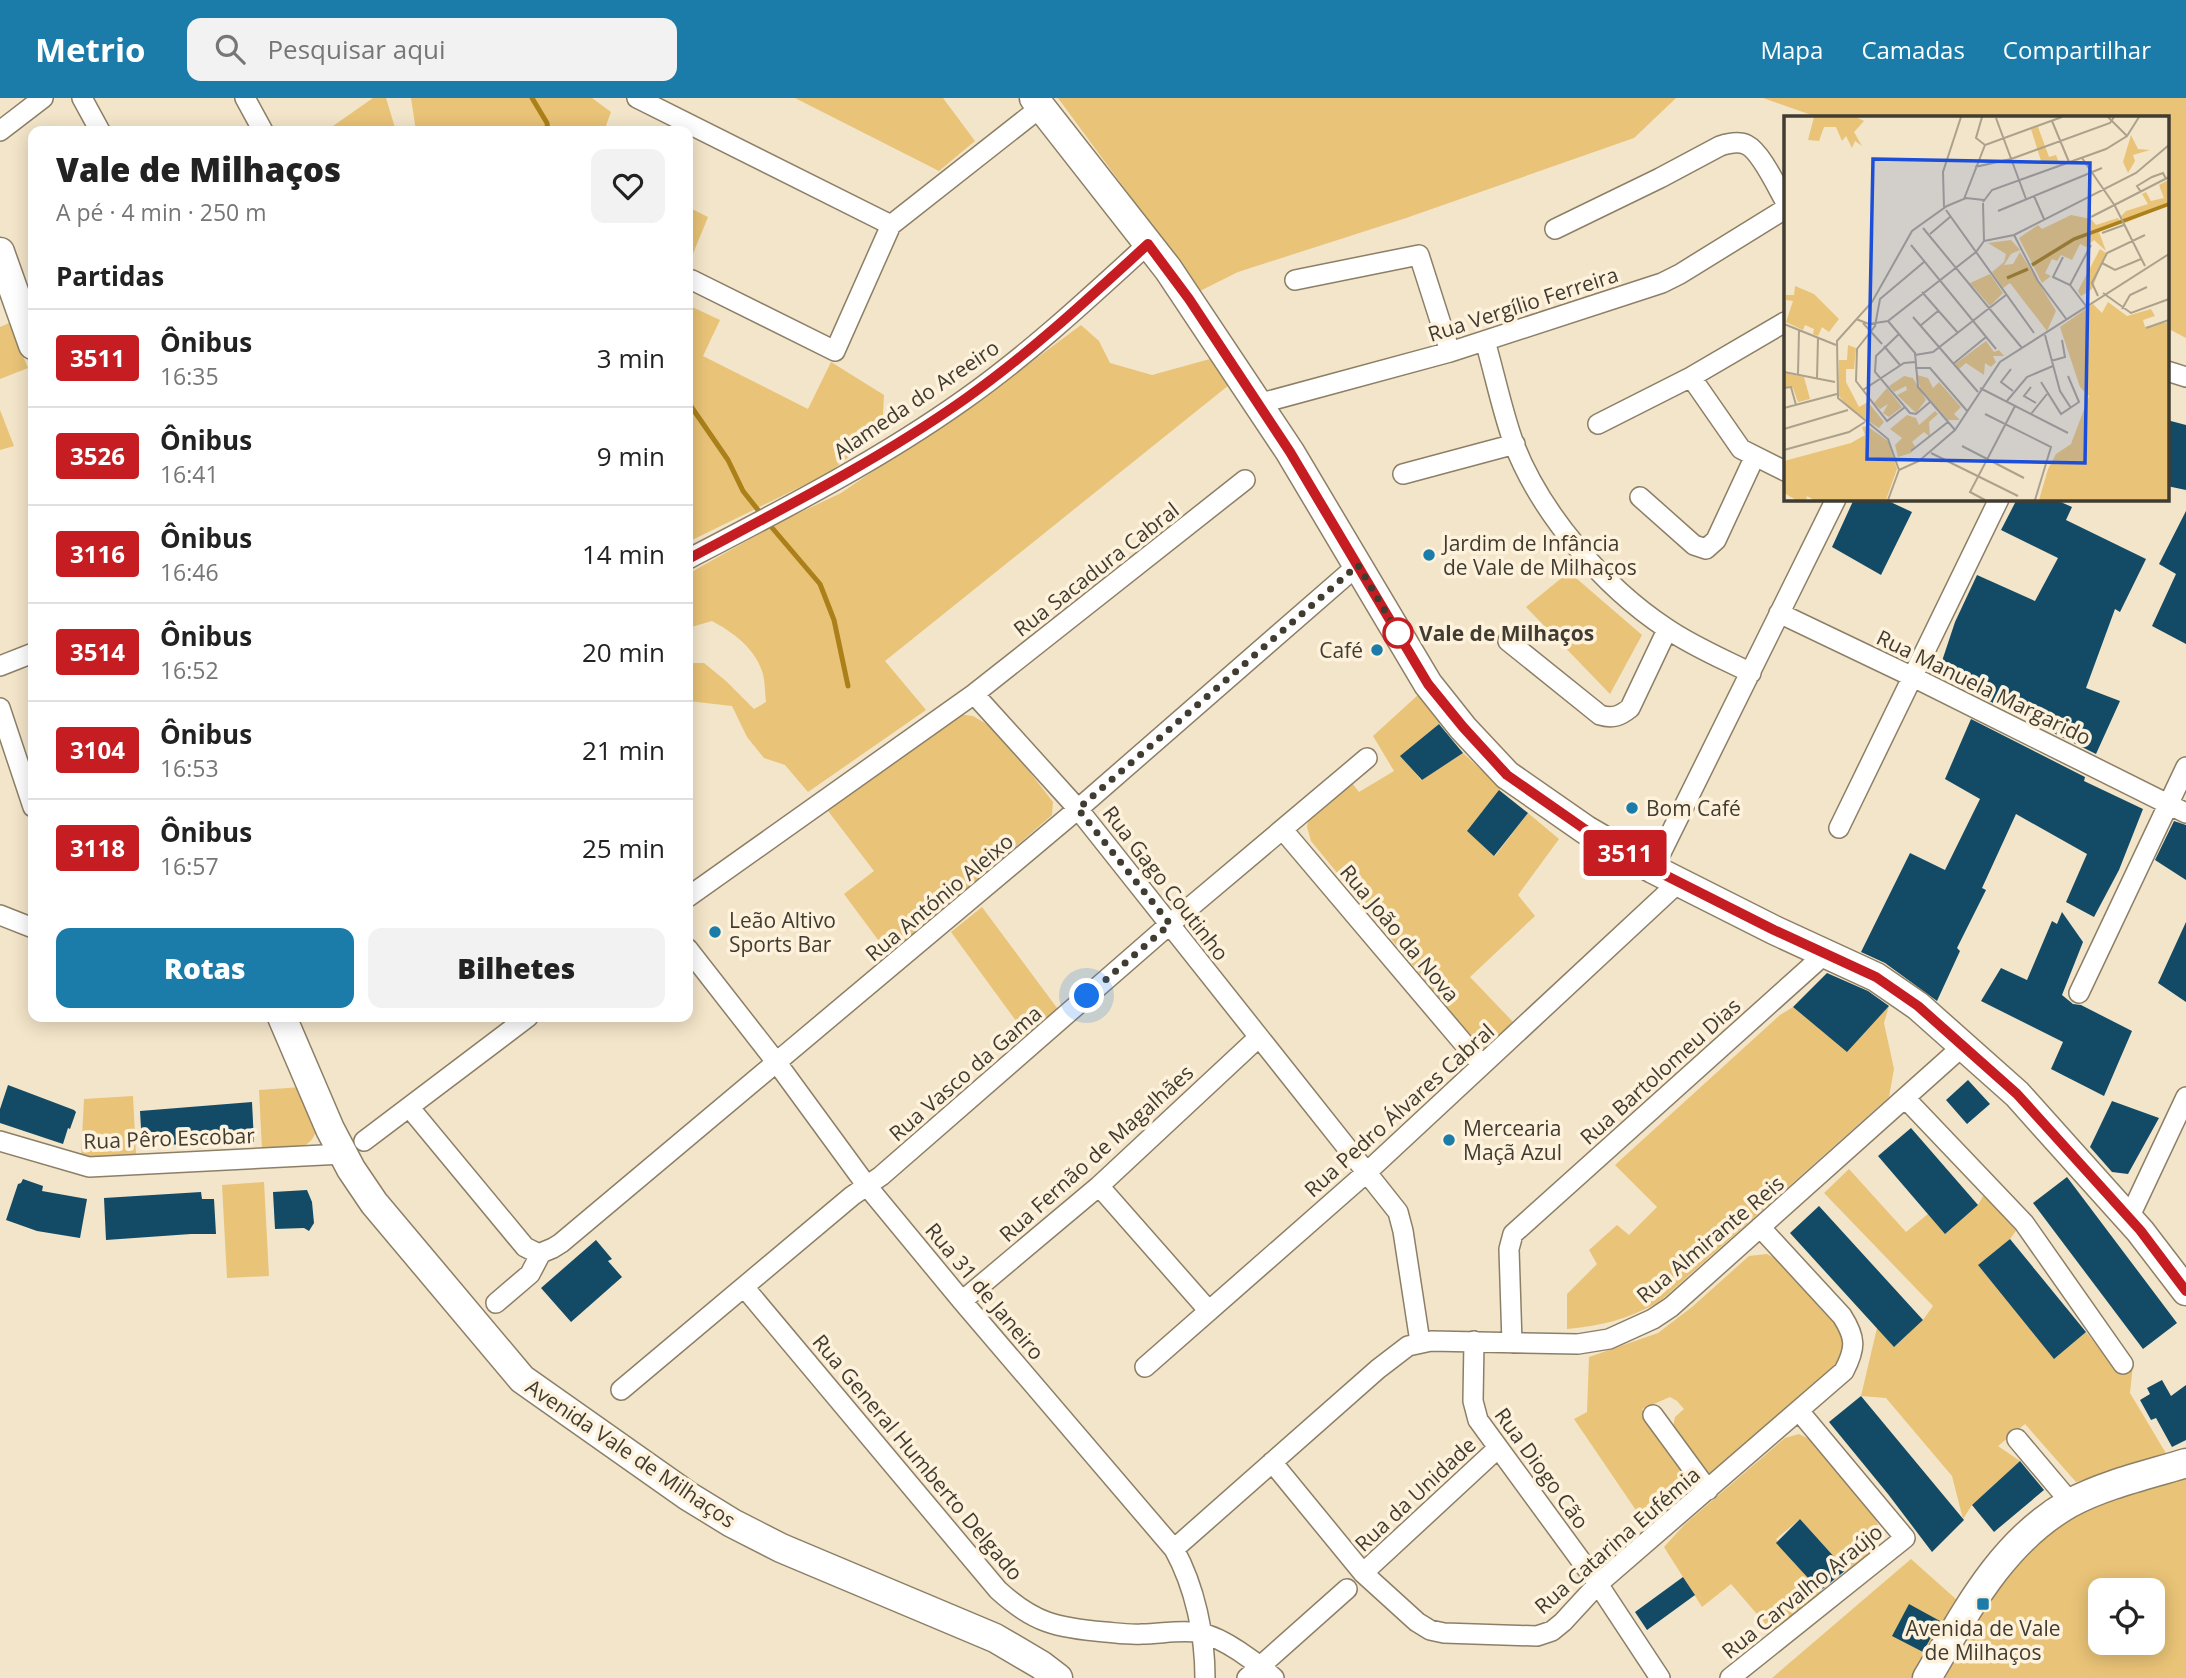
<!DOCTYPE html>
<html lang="pt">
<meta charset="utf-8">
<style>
body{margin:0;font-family:"Open Sans",sans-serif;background:#f2f2f2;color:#222;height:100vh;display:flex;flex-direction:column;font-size:26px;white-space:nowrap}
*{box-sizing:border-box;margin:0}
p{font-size:23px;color:#767676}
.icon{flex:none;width:38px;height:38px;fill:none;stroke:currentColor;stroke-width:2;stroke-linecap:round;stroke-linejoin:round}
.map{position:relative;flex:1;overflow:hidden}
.panel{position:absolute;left:28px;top:28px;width:665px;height:896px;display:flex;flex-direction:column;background:#fff;border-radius:14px;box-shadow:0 4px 18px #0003}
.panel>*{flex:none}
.badge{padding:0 14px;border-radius:5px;font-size:24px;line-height:46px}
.controls{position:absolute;left:2088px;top:1480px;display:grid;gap:14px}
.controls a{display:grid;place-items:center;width:77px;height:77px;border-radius:14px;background:#fff;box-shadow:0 4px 18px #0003;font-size:35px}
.you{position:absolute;width:35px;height:35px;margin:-18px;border:5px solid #fff;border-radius:50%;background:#1a73e8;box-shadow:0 0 0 10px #1a73e833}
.map>.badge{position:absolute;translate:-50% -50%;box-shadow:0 0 0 4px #fff}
h2{padding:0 28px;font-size:26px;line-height:63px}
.round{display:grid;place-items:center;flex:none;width:74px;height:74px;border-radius:14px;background:#f2f2f2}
.overview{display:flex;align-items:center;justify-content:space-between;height:119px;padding:0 28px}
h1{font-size:33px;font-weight:800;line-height:52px}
.cta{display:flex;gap:14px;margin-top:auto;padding:14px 28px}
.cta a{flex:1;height:80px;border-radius:14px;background:#1c7ca9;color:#fff;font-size:28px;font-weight:800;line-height:80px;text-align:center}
.cta a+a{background:#f2f2f2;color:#222}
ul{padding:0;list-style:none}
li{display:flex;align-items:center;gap:21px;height:98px;padding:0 28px;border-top:2px solid #e0e0e0}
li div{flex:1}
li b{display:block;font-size:26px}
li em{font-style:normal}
li .badge{min-width:77px;font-weight:700;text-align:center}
header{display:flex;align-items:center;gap:42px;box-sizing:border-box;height:98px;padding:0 35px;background:#1c7ca9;color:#fff}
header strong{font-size:33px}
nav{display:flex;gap:38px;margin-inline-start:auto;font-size:24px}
.search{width:490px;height:63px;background:#f2f2f2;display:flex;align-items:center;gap:18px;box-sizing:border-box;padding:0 24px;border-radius:14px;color:#767676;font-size:26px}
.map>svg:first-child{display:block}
.green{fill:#e9c377;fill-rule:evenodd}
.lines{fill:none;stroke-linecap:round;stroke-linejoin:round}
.stream{stroke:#ab801a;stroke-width:5}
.building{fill:#134b67}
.street-casing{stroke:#8c7f66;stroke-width:22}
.secondary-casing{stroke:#8c7f66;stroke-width:31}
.street{stroke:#fff;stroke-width:19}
.secondary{stroke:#fff;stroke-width:28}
.line-casing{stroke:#fff;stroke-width:16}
.line{stroke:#c61d23;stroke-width:10}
.walk{stroke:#413c31;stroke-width:7;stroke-dasharray:0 12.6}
.poi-dot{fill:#1c7ca9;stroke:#fef2dc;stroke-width:2.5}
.stop-dot{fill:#fff;stroke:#c61d23;stroke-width:3.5}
.labels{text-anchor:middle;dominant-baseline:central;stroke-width:7;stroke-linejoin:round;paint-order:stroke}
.street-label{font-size:21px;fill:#413c31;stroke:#fef2dc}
.poi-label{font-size:21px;fill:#413c31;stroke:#fef2dc;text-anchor:start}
.stop-label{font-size:21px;font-weight:bold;fill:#413c31;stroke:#fef2dc;text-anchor:start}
.inset-river{fill:none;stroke:#ab801a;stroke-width:3.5}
.inset-road{fill:none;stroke:#aca18c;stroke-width:2}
.view{fill:#1d4ed8;fill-opacity:0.15;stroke:#1d4ed8;stroke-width:3.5}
.inset-edge{fill:none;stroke:#413c31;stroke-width:3.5}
</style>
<header>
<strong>Metrio</strong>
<div class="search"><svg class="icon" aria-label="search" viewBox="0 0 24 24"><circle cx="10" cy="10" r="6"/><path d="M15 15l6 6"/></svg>Pesquisar aqui</div>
<nav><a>Mapa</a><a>Camadas</a><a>Compartilhar</a></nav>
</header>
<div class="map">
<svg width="2186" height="1580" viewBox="0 0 2186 1580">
<rect width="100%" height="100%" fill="#f3e5c9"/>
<path class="green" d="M373 0H386L396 33H336L333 28Z
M411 0H592L611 14 604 33H416Z
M795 0H943L975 43 939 73Z
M1058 0H1676L1634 40 1406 120 1238 174 1200 193Z
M1763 0H2186V240L2167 230V19H1817Z
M688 109 708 119 688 168Z
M688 207 720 222 703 258 808 311 831 264 884 297 882 333 827 376 688 444Z
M9 225 28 270 0 281V229Z
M1081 227 1099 243 1110 265 1152 277 1210 261 1229 287 885 563 926 612 808 694 785 667 764 660 747 639 732 608 688 603V565H704L726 583 754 611 766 604C765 595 765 584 763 576 756 551 733 534 712 523L688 530V476L778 425 841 395 1010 280Z
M0 312 14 348 0 352Z
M1569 474 1642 537 1610 596 1526 509Z
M1418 597 1441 624 1401 658 1421 682 1463 655 1501 690 1467 733 1495 758 1528 715 1559 741 1518 797 1535 818 1470 879 1515 926 1491 951 1483 953 1311 743 1307 729 1309 720 1352 685 1359 694 1394 673 1373 638Z
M957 616 973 618 997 632 1053 704 1052 717 890 858 844 796 874 773 825 709Z
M982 809 1060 914 1030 942 951 834Z
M1889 908 1884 925 1894 971 1889 999 1658 1205C1623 1222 1606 1227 1567 1231V1196L1597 1166 1589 1152 1617 1127 1629 1137 1657 1109 1615 1067 1780 917 1793 909 1847 953Z
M302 989 317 1029C315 1039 310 1046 301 1049L262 1051 259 992Z
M133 998 136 1056 81 1059 84 1001Z
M1849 1071 1906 1134 1928 1116 1978 1107 1986 1093 2018 1130 2010 1141 1978 1167 2054 1260 2086 1234 2121 1277 2133 1266 2130 1295 2167 1357 2076 1384 2025 1326 1998 1348 2020 1363 1972 1407 1963 1421 1952 1378 1886 1300 1861 1298 1877 1230 1895 1248 1923 1222 1933 1208 1824 1095Z
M264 1084 269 1178 227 1180 222 1087Z
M1767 1156 1776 1161 1840 1230C1846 1245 1844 1257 1835 1271L1713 1376 1706 1375 1673 1329 1675 1319 1684 1311 1677 1303 1670 1299 1642 1311 1693 1383 1692 1396 1648 1430 1574 1321 1587 1314 1589 1259 1658 1235 1692 1209 1749 1158Z
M1799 1336 1809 1341 1871 1410 1878 1427 1877 1448 1870 1458 1847 1473 1800 1421 1776 1441 1822 1495 1775 1537 1731 1486 1702 1509 1664 1449 1685 1426 1785 1340Z
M2186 1374V1580H1945L1999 1479 2070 1416ZM2100 1493H2152V1545H2100Z
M1911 1461 1957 1502 1918 1580H1772Z"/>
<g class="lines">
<path class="stream" d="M532 0 547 25 548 33
M688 304 728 362 743 393 762 417
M768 425 820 486 834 522 848 588"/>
</g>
<path class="building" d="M2167 322 2186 327V392L2167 388Z
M1854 401H1884L1912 414 1881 477 1832 449Z
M2017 401H2054L2072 409 2066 422 2146 461 2120 514 2115 511 2086 590 2120 603 2096 656 1941 579 1938 575 1955 524 1977 477 2035 503 2058 460 2001 432Z
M2186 413V546L2152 528 2176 476 2159 466Z
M1971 621 2085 679 2084 683 2143 711 2119 772 2094 819 2066 804 2087 756 2016 716 1982 790 1986 792 1957 850 1960 853 1937 903 1885 865 1861 854 1910 755 1945 772 1980 701 1945 681Z
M1439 626 1463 655 1422 682 1400 658Z
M1499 692 1528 715 1494 758 1467 733Z
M2174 723 2186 727V782L2155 762Z
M2062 814 2083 844 2062 897 2073 906 2081 907 2132 933 2104 998 2051 971 2063 944 1981 903 2001 870 2027 882 2052 823 2057 826Z
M2186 824V904L2158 885Z
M1827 875 1868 893 1889 908 1847 954 1793 909Z
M1968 982 1990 1006 1967 1026 1946 1002Z
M8 987 74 1012 76 1014 70 1031 68 1030 63 1046 0 1025V1011Z
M2112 1003 2159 1020 2128 1076 2112 1074 2090 1049Z
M252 1004 254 1044 186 1048V1046L142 1048 140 1013Z
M1911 1030 1978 1107 1945 1136 1878 1058Z
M2067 1079 2177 1225 2143 1251 2033 1105Z
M23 1081 43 1088 42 1093 87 1101 80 1140 37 1133 6 1122 18 1086 21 1085Z
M307 1092 312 1104 314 1125 309 1133 304 1130 275 1131 273 1094Z
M201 1094 202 1101H214L216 1136H191L106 1142 104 1100Z
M1819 1108 1923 1222 1894 1249 1790 1135Z
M2010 1141 2086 1234 2054 1261 1978 1167Z
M596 1142 612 1161 608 1163 622 1179 571 1224 541 1190Z
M2162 1282 2171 1298 2186 1287V1342L2172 1349 2156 1320 2151 1322 2140 1302 2150 1296 2147 1290Z
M1861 1298 1964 1422 1932 1454 1888 1396 1829 1324Z
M2020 1363 2044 1392 1994 1434 1972 1407Z
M1800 1421 1846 1472 1820 1493 1776 1445Z
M1683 1479 1695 1497 1647 1532 1635 1514Z
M1909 1506 1940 1523 1923 1554 1892 1538Z"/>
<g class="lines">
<g class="street-casing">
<path id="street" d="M82 0 100 33
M245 0 263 33
M637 0 891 127
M0 33 43 0
M1555 131 1660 80 1720 48C1729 45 1739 43 1747 47 1761 54 1777 89 1785 103
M692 182 835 253 891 127 1041 9
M1295 182 1419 157 1450 254
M1485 243C1495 277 1502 313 1514 346 1541 416 1604 489 1666 530 1692 548 1723 561 1751 575
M2167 273 2186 279
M1691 279 1741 351 1785 373
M1258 306 1450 254 1662 185 1680 176 1785 111
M1598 326 1691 279 1785 224
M1403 376 1515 346
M1640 399 1694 447 1706 451 1716 442 1755 358
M688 461C782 412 878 363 965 301 1030 255 1089 200 1148 146
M1779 515 1913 579 2186 715
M1508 543 1600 617C1613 621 1620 618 1630 610L1667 532
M0 568 33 555
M974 596 1078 711 1398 1114 1403 1133 1420 1244
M0 610 33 709
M1839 730 1999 401
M1283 732 1482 967
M1653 771 1836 401
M688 799 974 596 1245 382
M0 817 33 830
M688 851 777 965 867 1088 962 1203 1174 1451C1195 1489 1205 1537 1205 1580
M2079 895 2186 669
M1905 1000 2024 1125 2123 1266
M409 1009 525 1149 535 1154 541 1155
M0 1043 89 1069 343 1056
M364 1043 528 919
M1099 1088 1209 1213
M2129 1120 2186 999
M744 1189 998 1492C1034 1525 1057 1530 1105 1534 1117 1535 1130 1537 1142 1536 1161 1536 1183 1531 1201 1535 1224 1540 1256 1564 1274 1580
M962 1203 1099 1088 1259 939
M496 1205 530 1176 541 1155 553 1150 561 1145 1078 711 1358 467
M1474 1243 1473 1303 1478 1322 1598 1486 1660 1580
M1512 1245 1509 1151 1513 1136 1826 855
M1145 1269 1366 1075 1679 784
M621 1292 852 1098 881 1078 1170 826 1367 660
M1653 1317 1708 1392
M2017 1341 2071 1405
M1272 1364 1363 1475 1417 1524 1430 1532 1444 1535 1537 1538 1552 1533 1563 1524 1598 1486 1844 1273C1856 1250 1856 1240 1842 1218L1760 1129
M1174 1451 1378 1271 1408 1248 1431 1243 1578 1246 1609 1241 1653 1221 1671 1209 1964 947
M1363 1475 1497 1351
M1247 1580 1347 1491
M1730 1580 1905 1440 1799 1313"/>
</g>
<g class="secondary-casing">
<path id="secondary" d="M1034 0 1168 171 1290 354 1428 586 1463 630 1507 677 1586 732 1653 771 1774 832 1876 879 1918 908 2017 996 2140 1133 2186 1193
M0 154 33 247
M282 919 330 1031 351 1071 374 1105 522 1281 688 1398 732 1425 781 1450 995 1540 1041 1567 1058 1580
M1927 1580C1966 1514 2001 1444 2070 1405 2106 1386 2147 1377 2186 1365"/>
</g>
<use href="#street" class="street"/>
<use href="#secondary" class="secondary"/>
</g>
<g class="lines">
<g class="line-casing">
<path id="line" d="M688 461C782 411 877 363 965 301 1030 255 1089 200 1148 146L1189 201 1290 354 1428 586 1463 629 1507 677 1586 732 1653 771 1774 832 1876 879 1918 908 2017 996 2140 1132 2186 1193"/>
</g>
<use href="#line" class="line"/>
<path class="walk" d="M1087 898 1170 826 1078 711 1358 467 1398 535"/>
</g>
<g class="poi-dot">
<circle cx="1429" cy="457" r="7"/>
<circle cx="1377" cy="552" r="7"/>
<circle cx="1632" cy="710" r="7"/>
<circle cx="715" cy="834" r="7"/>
<circle cx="1449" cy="1042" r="7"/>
<rect x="1976" y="1499" width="14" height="14" rx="3.5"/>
</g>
<circle class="stop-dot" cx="1398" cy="535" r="14"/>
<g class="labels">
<g class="street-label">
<text transform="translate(1523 206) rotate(-18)">Rua Vergílio Ferreira</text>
<text transform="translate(916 301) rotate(-34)">Alameda do Areeiro</text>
<text transform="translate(1096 471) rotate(-38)">Rua Sacadura Cabral</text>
<text transform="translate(1984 589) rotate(26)">Rua Manuela Margarido</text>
<text transform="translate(1166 785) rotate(52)">Rua Gago Coutinho</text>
<text transform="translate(939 799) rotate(-40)">Rua António Aleixo</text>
<text transform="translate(1400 835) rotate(50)">Rua João da Nova</text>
<text transform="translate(1660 973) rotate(-42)">Rua Bartolomeu Dias</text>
<text transform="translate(965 975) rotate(-41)">Rua Vasco da Gama</text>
<text transform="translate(1399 1012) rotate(-42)">Rua Pedro Álvares Cabral</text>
<text transform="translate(169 1040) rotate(-2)">Rua Pêro Escobar</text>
<text transform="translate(1096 1055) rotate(-42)">Rua Fernão de Magalhães</text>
<text transform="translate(1710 1141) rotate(-40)">Rua Almirante Reis</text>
<text transform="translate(985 1193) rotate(50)">Rua 31 de Janeiro</text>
<text transform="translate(631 1355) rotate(34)">Avenida Vale de Milhaços</text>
<text transform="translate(918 1359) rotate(50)">Rua General Humberto Delgado</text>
<text transform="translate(1542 1370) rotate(54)">Rua Diogo Cão</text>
<text transform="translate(1415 1396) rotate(-43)">Rua da Unidade</text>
<text transform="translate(1617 1442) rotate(-41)">Rua Catarina Eufémia</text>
<text transform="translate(1802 1493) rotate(-39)">Rua Carvalho Araújo</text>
</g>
<g class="poi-label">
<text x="1443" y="445">Jardim de Infância<tspan x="1443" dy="24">de Vale de Milhaços</tspan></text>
<text x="1363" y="552" text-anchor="end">Café</text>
<text x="1646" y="710">Bom Café</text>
<text x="729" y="822">Leão Altivo<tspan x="729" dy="24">Sports Bar</tspan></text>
<text x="1463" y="1030">Mercearia<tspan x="1463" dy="24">Maçã Azul</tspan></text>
<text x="1983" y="1530" text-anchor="middle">Avenida de Vale<tspan x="1983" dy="24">de Milhaços</tspan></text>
</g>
<g class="stop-label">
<text x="1419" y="535">Vale de Milhaços</text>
</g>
</g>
<g transform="translate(1784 18)">
<rect width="385" height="385" fill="#f3e5c9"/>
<path d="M30 1H72L80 5 70 16 78 30 71 25 68 32 62 20 58 25 52 11H40L35 25 24 24ZM254 11 265 41 272 39 275 47 258 48 247 13ZM347 19 354 33 366 34 349 39 351 45 344 57 339 46ZM384 64 385 89 341 107 337 100 342 95 364 88 358 78 362 76 367 85 380 82 375 69ZM287 99 307 103 312 109 334 102 338 107 315 116 322 135 310 124 302 131 296 128 288 144 277 139 273 145 268 143 261 157 267 160 258 167 235 122 254 109 258 113ZM227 124 236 134 227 138 220 149 229 148 236 136 272 195 263 215 226 167 219 172 208 156 220 146 222 138 204 127ZM316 133 322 137 308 173 297 180 294 175ZM206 158 219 177 206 190 186 167ZM11 170 30 178 55 203 45 216 38 211 34 220 29 218 30 213 21 209 19 214 2 206 9 185 2 184V179H10ZM324 186 343 200 367 193 371 200 359 204 361 211 385 206V384H255L264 353 272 338 287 328 305 280 296 271 276 211 309 188 318 197ZM202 225 210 236 215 234 220 240H209L212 246 207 251 201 247 200 259 182 247 175 253 171 248ZM64 229 72 232 70 253H62V266L75 291 84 286 100 306 95 312 68 295 54 279 55 244H63ZM0 257 20 261 26 283 14 286 9 272 0 271ZM133 259 144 262 149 272 155 266 177 291 170 298 176 304H164L136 272ZM120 260 129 262 142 284 132 297 113 279 123 274 122 270 110 276 105 270ZM103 272 118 291 105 301 99 297 104 288 96 293 90 287ZM151 295 154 298 145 306 146 321 140 316 128 326 131 330 127 337 114 341 111 329 118 322 106 313 123 299 132 302 135 309ZM83 310 104 325 113 353 102 384H30L23 380 22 384H12L0 377V345L67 327 81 319 78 311Z" fill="#e9c377"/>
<path class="inset-river" d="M248 149 290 123 385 88M223 162 244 153"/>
<path class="inset-road" d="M198 1 192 22 201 29M324 1 343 20M212 2 242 83M268 5 285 46M298 42 331 90 361 150M191 51 227 43 326 7 330 1M357 76 353 70 368 61 379 57 382 63M250 80 260 103M180 83 201 29 278 1M199 86 208 74 322 33 343 20 355 1M160 91 159 56 177 1M162 94 250 217M214 95 318 52M307 101 385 61M139 112 238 232M318 117 340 109M146 118 166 101M230 119 254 165 283 204M200 125 230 119 352 57 385 29M127 129 212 233M279 141 269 161 286 169 302 190M318 147 331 154 357 143M286 169 307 129M138 176 174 217M319 177 347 197 385 183M314 180 308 167 323 137 361 119M338 193 346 179 363 171M129 201 194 276M72 203 85 208 104 205 192 136 200 125 199 87M104 205 131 237 134 271 171 314M79 207 98 228M0 208 52 229M0 208V163M136 210 154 195M362 212 385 204M115 218 92 240 91 256 126 297 132 298 146 286M261 219 276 275 287 292M100 230 116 249M131 239 149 236 222 179M267 245 281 241 278 224M169 248 202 221M131 252H146L184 296M227 253 217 266 229 275M0 256 51 266M14 258 15 214M33 262 34 222M257 266 277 298 295 286 284 260M247 271 240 280 252 287M0 272 7 271 12 289M196 272 284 317M79 274 120 247 131 246M222 286 243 261 269 250M121 291 103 305 72 265 73 233 91 210 96 183 140 146M0 292 53 278M201 298 267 331 251 384M247 298 263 278M0 313 64 294M178 330 240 362M0 334 65 316 81 306M127 335 164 306M147 337 234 380M115 354 104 323 54 282 53 225 88 186 128 115 163 90 182 82 200 84M115 354 135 345 171 314 216 246 385 138M104 384 115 354M201 384 186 376 231 290"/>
<path class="view" d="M89 43 306 47 301 347 83 343Z"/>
<rect width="385" height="385" class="inset-edge"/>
</g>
</svg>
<div class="controls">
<a><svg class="icon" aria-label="locate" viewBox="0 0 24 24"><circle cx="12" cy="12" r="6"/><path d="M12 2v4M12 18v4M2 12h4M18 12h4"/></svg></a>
</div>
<div class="you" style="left:1087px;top:898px"></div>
<b class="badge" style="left:1625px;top:755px;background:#c61d23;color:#fff">3511</b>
<section class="panel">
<div class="overview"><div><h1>Vale de Milhaços</h1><p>A pé · 4 min · 250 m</p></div><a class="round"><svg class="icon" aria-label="heart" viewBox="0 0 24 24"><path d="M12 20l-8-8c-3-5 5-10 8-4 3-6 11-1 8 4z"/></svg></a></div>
<h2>Partidas</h2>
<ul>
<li><span class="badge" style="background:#c61d23;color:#fff">3511</span><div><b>Ônibus</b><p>16:35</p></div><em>3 min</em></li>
<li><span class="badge" style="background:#c61d23;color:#fff">3526</span><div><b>Ônibus</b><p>16:41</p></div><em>9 min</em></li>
<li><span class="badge" style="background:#c61d23;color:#fff">3116</span><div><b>Ônibus</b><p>16:46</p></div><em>14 min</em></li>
<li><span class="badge" style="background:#c61d23;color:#fff">3514</span><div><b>Ônibus</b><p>16:52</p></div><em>20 min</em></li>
<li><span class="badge" style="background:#c61d23;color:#fff">3104</span><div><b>Ônibus</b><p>16:53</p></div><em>21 min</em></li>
<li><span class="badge" style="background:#c61d23;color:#fff">3118</span><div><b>Ônibus</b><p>16:57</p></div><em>25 min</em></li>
</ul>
<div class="cta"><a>Rotas</a><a>Bilhetes</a></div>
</section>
</div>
